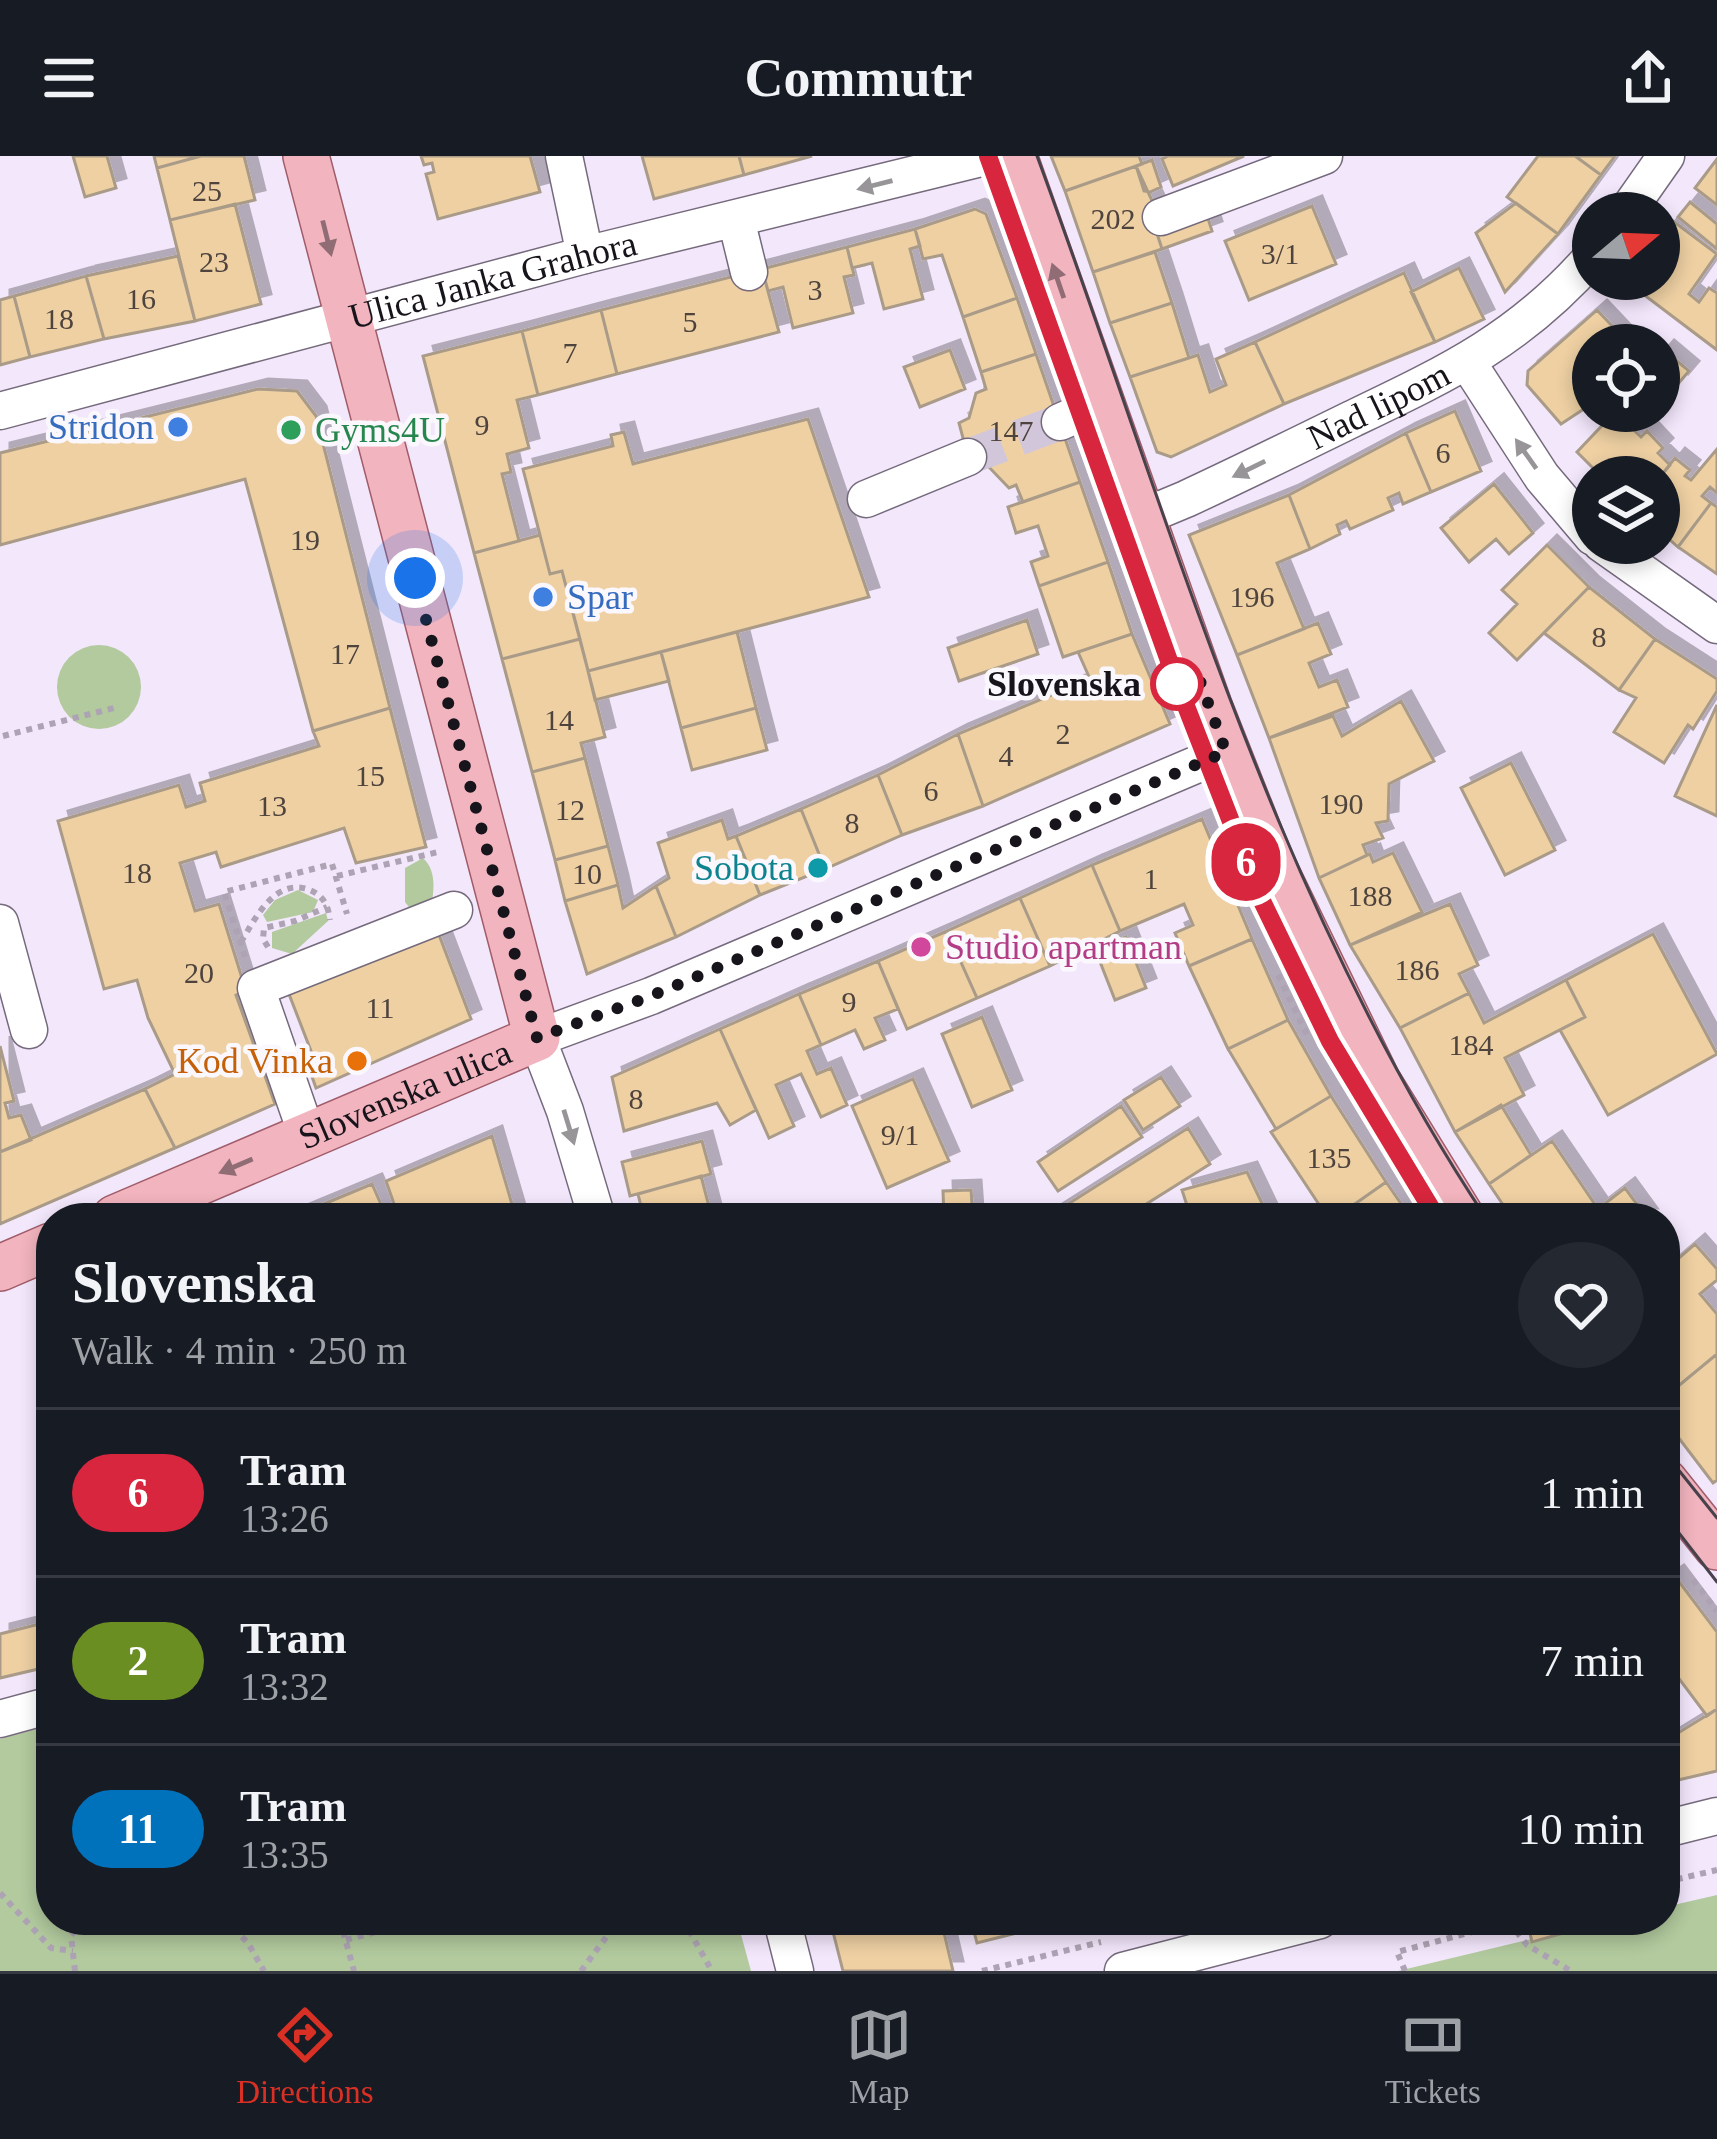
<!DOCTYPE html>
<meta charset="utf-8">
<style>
body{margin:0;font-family:"Times New Roman",serif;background:#242831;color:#f1f3f6;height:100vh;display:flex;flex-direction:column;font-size:45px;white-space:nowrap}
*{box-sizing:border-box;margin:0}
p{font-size:39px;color:#9ea1a6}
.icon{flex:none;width:66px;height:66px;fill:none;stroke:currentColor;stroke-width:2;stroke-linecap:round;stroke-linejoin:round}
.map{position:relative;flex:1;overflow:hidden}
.panel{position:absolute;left:36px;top:1047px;width:1644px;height:732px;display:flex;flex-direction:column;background:#171b24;border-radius:48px;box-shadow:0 6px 18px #0003}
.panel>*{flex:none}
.badge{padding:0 24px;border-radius:39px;font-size:42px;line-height:78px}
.needle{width:78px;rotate:71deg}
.controls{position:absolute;left:1572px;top:36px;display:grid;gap:24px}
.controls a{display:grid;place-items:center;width:108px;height:108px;border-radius:50%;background:#171b24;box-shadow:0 6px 18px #0003;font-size:60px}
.you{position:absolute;width:60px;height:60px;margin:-30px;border:9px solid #fff;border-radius:50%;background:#1a73e8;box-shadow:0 0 0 18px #1a73e833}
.map>.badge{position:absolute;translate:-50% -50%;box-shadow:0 0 0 6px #fff}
.round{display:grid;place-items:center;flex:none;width:126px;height:126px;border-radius:63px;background:#242831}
.overview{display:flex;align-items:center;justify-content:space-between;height:204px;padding:0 36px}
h1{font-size:57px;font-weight:700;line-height:90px}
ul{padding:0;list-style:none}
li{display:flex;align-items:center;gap:36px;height:168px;padding:0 36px;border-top:3px solid #363941}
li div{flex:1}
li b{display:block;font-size:45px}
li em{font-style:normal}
li .badge{min-width:132px;font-weight:700;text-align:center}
header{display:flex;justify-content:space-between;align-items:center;height:156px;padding:0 36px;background:#171b24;font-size:54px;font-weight:700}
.menu{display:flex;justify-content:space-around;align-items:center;height:168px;border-top:3px solid #363941;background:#171b24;font-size:33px;color:#9ea1a6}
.menu a{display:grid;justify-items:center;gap:6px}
.menu .active{color:#d93025}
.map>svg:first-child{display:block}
.green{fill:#b2ca9e}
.building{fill:#eed0a3;stroke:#a99b88;stroke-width:3;filter:url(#shadow)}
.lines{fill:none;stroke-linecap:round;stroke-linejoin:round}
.minor-tunnel{stroke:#d2c7da;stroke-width:36;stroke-dasharray:36 18;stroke-linecap:butt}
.minor-casing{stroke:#756a7c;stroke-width:39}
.major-casing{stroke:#a05c69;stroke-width:48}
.path{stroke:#ada3b4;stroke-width:6;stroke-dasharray:6 6;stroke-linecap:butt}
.minor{stroke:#fff;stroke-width:36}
.major{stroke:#f2b4be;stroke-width:45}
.tram{stroke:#48424c;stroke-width:3}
.oneway{fill:#979598}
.oneway2{fill:#906c75}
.line-casing{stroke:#fff;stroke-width:27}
.line{stroke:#d7263d;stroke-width:18}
.walk{stroke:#18141b;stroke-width:12;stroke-dasharray:0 21.6}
.shop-dot{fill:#3f7fe0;stroke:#fbf8fd;stroke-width:4.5}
.leisure-dot{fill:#2e9e5b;stroke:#fbf8fd;stroke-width:4.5}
.stop-dot{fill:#fff;stroke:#d7263d;stroke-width:6}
.culture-dot{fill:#0f9aa8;stroke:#fbf8fd;stroke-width:4.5}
.hotel-dot{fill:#d1479c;stroke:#fbf8fd;stroke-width:4.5}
.food-dot{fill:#e8710a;stroke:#fbf8fd;stroke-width:4.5}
.labels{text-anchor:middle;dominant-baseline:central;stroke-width:9;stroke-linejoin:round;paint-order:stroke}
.number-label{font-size:30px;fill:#4e433d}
.street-label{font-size:36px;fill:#18141b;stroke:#fbf8fd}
.shop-label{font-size:36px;fill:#366cbe;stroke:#fbf8fd;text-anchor:end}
.leisure-label{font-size:36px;fill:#27864d;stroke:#fbf8fd;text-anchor:start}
.stop-label{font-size:36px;font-weight:bold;fill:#18141b;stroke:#fbf8fd;text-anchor:end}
.culture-label{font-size:36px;fill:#0d838f;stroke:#fbf8fd;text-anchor:end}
.hotel-label{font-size:36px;fill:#b23c85;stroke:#fbf8fd;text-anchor:start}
.food-label{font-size:36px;fill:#c56008;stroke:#fbf8fd;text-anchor:end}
</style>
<header><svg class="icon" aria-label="menu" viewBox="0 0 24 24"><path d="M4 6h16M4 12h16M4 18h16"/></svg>Commutr<svg class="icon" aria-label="share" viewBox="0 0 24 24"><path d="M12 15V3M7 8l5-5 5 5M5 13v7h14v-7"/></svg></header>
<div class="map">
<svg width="1717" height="1815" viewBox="0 0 1717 1815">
<defs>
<filter id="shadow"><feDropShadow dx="10" dy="-10" stdDeviation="0" flood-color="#0004"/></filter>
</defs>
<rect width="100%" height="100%" fill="#f3e7fc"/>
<path class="green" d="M57 531a42 42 0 1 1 84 0a42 42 0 1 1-84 0Z
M423 702C436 714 434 731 432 747L412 755 405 746V712Z
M298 734 318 744 313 756 267 766 263 759 275 744Z
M326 757 328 765 292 798 272 792V776Z
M51 1569V1764H737L751 1815H0V1583Z
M1717 1739V1815H1398L1611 1764H1665V1751Z"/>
<path class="building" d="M73 0H107L116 32 85 41Z
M154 0H201L157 12Z
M201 0H244L255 44 170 64 157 12Z
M421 0H530L540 36 438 63 426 18 434 16 432 7 424 9Z
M642 0H739L744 19 654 43Z
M739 0H812L744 19Z
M1051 0H1139L1142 8 1065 35Z
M1168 0H1244L1173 30 1162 3Z
M1538 0H1575L1601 19 1558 78 1507 41Z
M1575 0H1615L1601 19Z
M1717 3V49L1695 32Z
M1152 4 1161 31 1150 36 1144 35 1136 10Z
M1136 10 1155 51 1149 53 1162 93 1093 116 1065 35Z
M1690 46 1717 68V93L1678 61Z
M1516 47 1558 78 1505 136 1476 77Z
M235 48 261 148 195 165 170 64Z
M1312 50 1336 108 1249 144 1225 85Z
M975 53 986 58 1017 142 963 161 942 99 923 103 915 73Z
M1206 56 1212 75 1162 93 1155 71Z
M1673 65 1717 98 1689 138 1699 146 1709 132 1717 137V194L1627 126 1659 123V84Z
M915 73 920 90 910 93 923 143 884 153 872 107 852 112 847 91Z
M847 91 854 119 844 121 853 157 793 172 783 131 768 135 762 113Z
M1155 96 1172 147 1110 167 1093 116Z
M178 100 195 165 104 183 86 120Z
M1459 112 1484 163 1435 186 1411 136Z
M762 113 779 176 617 218 601 154Z
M1404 117 1435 186 1284 248 1255 186Z
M86 120 104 183 30 201 14 140Z
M14 140 30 201 0 209V144Z
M1017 142 1036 198 981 216 963 161Z
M1172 147 1189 202 1130 221 1110 167Z
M601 154 617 218 538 239 522 175Z
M1597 154 1630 189H1593V247L1561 268 1527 229 1528 215Z
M522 175 538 239 517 244 529 292 507 298 511 316 502 318 519 385 474 397 423 200Z
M1255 186 1284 248 1171 301 1157 296 1130 221 1198 199 1210 236 1226 229 1216 203Z
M950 194 965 233 920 251 904 211Z
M1664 194 1689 215 1678 228 1668 220 1659 231V200Z
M1036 198 1080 326 1023 346 1016 329 1009 332 986 308 978 312 968 301 959 267 969 262 976 237 986 233 981 216Z
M258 233 297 235 316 260 390 552 313 575 245 323 0 389V297Z
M1455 255 1481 315 1431 336 1406 277Z
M1615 256 1641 281 1647 275 1663 292 1658 297 1670 309 1659 322 1602 321 1577 296Z
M808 263 869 441 588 515 562 415 550 418 523 313 613 290 611 279 624 276 633 308Z
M1406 277 1431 336 1403 348 1399 337 1388 342 1393 354 1350 373 1346 365 1337 369 1340 378 1310 393 1289 339Z
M1717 293V337L1710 331 1702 340 1711 347 1678 391 1659 374V322L1675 302 1690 314 1685 320 1691 324Z
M1080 326 1108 406 1039 430 1031 406 1048 400 1038 370 1016 377 1008 351Z
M1494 328 1533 377 1509 398 1496 383 1469 406 1441 372Z
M1289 339 1310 393 1277 407 1304 473 1237 499 1189 379Z
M1711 347 1717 351V418L1678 391Z
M540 379 550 418 562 415 580 483 502 503 474 397Z
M1547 389 1589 431 1517 504 1489 477 1517 448 1502 434Z
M1108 406 1132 478 1063 501 1039 430Z
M1589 431 1655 483 1619 534 1544 477Z
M1027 464 1038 498 959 525 948 492Z
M1318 467 1331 498 1309 507 1319 531 1337 524 1348 551 1269 582 1237 499Z
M737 476 756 552 681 572 661 496Z
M1132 478 1170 568 983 650 958 578 1090 523 1078 496Z
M580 483 605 581 581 587 585 602 532 616 502 503Z
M1655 483 1717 523V535L1693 573 1688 569 1664 607 1614 576 1636 542 1619 534Z
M661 496 669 525 595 544 588 515Z
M1401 545 1434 605 1389 628 1388 665 1376 667 1383 682 1363 689 1367 699 1319 722 1269 582 1333 560 1342 580Z
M1717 549V660L1675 640Z
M390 552 426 691 356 707 344 672 221 711 216 696 180 707 195 755 219 748 246 835 236 839 275 948 175 992 145 933 175 918 148 862 137 824 104 833 58 665 179 629 186 651 205 645 200 627 319 590 313 575Z
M756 552 767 594 692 614 681 572Z
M958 578 983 650 902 679 878 619Z
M585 602 608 690 555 704 532 616Z
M1511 607 1555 694 1505 719 1461 632Z
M878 619 902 679 825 713 801 653Z
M801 653 825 713 760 739 736 680Z
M1202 663 1252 783 1189 810 1175 777 1193 769 1184 748 1120 775 1092 709Z
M722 664 728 683 736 680 760 739 676 781 656 730 669 722 658 687Z
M608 690 618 729 565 745 555 704Z
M1393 697 1422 756 1350 789 1319 722 1370 698 1373 706Z
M1092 709 1120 775 1050 810 1020 742Z
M618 729 623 752 656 730 676 781 587 818 565 745Z
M1020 742 1050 810 977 842 947 775Z
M1450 748 1478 809 1459 818 1469 837 1400 872 1350 789Z
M436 771 471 863 316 932 304 898 311 895 289 838Z
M947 775 977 842 907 873 878 805Z
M1653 778 1717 898 1608 959 1560 874 1585 861 1566 824Z
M1126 781 1146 832 1115 844 1095 793Z
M1252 783 1288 864 1228 893 1189 810Z
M878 805 898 853 875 862 885 884 864 893 855 874 821 889 799 838Z
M1566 824 1585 861 1505 902 1524 939 1455 976 1400 872 1469 837 1484 867Z
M799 838 821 889 807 895 817 918 831 912 847 949 821 961 801 918 776 929 794 970 769 982 720 873Z
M982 861 1012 934 972 951 942 878Z
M1288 864 1331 940 1276 973 1228 893Z
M720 873 756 954 730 969 717 947 624 975 612 921Z
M0 890 14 945 5 947 9 962 21 959 31 984 0 996Z
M1161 921 1180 950 1143 974 1124 944Z
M913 923 949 1005 887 1032 852 950Z
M145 933 175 992 0 1068V996Z
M1331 940 1386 1026 1335 1062H1328L1271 976Z
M1501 949 1531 999 1489 1028 1455 976Z
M1121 950 1142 981 1058 1035 1038 1006Z
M1188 972 1210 1008 1124 1062H1046Z
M492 980 516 1062H464L461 1051 443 1057 445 1062H399L386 1025Z
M702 985 711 1018 630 1040 622 1006Z
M1552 985 1598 1053 1586 1062H1512L1489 1028Z
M1247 1016 1269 1062H1191L1182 1034Z
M701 1020 712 1062H644L638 1038Z
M1386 1026 1411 1062H1335Z
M372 1028 387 1062H290Z
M1625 1032 1647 1062H1586L1598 1053Z
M971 1034 973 1062H944L943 1035Z
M1695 1088 1717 1113V1124L1700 1138 1717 1158V1198L1665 1241V1114Z
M1717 1198V1324L1713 1327 1665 1264V1241Z
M1674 1419 1717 1476V1553L1707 1560 1665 1504V1425Z
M51 1465V1510L0 1522V1478Z
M1717 1553V1615L1665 1627V1585Z
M830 1764H941L953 1815H843Z
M971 1764H1059L1060 1766 977 1787Z
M1569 1767 1571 1775 1532 1786 1530 1777Z"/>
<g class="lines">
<path class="minor-tunnel" d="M968 301 1060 266"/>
<g class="minor-casing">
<g id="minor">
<path d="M564 0 585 99"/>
<path d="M1626 57 1666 0"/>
<path d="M1161 61 1324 0"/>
<path d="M736 63 749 116"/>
<path d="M1468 207 1542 321 1593 381"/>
<path id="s1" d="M0 255 585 99 989 0"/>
<path d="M1060 266 1069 262"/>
<path d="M866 343 968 301"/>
<path id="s2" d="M1138 355 1162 353 1186 343C1242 317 1297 290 1352 263 1448 217 1521 183 1593 100"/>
<path d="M1601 387 1717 469"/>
<path d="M0 767 29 874"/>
<path d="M307 979 256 832 454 754"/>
<path d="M597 1062 565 955 537 882 651 840 1226 596"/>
<path d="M0 1563 51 1549"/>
<path d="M1665 1673 1717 1660"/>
<path d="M782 1764 795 1815"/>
<path d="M1123 1815 1320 1764"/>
</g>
</g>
<g class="major-casing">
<g id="major">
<path d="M1014 0 1209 550 1270 704 1377 924 1462 1062"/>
<path id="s3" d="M115 1062 537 882 306 0"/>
<path d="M0 1112 51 1090"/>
<path d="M1665 1326 1717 1391"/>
</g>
</g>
<path class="path" d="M3 580 118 551
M337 720 438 696
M241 786C255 763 274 723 307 733 323 738 328 749 330 764
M268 791 263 783 264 772 295 765 327 751
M245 801 224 736 332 708 347 758
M1278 819 1309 883
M1693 1424 1717 1455
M1665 1726 1717 1714
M0 1737 51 1792 73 1795
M225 1764 248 1787 264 1815
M340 1764 354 1815
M683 1764 712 1815
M1509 1766 1527 1789 1571 1815
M346 1784 420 1764
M75 1815 71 1780 82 1764
M581 1815 619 1764
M982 1815 1101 1786
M1405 1815 1397 1796 1517 1764"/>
<use href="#minor" class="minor"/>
<use href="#major" class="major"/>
<path class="tram" d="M988 0 1177 527 1262 745 1330 885 1437 1062
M1037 0C1170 360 1271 739 1486 1062
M1665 1297 1717 1362
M1665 1359 1717 1426"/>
</g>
<defs><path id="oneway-solid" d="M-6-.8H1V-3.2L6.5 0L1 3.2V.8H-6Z" transform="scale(3)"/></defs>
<g class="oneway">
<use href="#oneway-solid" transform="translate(875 29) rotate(166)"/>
<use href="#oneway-solid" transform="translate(1526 298) rotate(-125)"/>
<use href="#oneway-solid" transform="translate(1249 313) rotate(154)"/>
<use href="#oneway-solid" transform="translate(569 971) rotate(73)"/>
</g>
<g class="oneway2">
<use href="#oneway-solid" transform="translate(327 82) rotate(76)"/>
<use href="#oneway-solid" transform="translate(1058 125) rotate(-109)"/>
<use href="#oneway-solid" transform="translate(236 1010) rotate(157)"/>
</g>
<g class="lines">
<g class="line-casing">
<path id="line" d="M988 0 1177 527 1262 745 1330 885 1437 1062"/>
</g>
<use href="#line" class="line"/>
<path class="walk" d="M415 422 537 882 651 840 1226 596 1196 514 1177 528"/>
</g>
<g class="shop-dot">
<circle cx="178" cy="271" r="12"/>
<circle cx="543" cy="441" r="12"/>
</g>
<circle class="leisure-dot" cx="291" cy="274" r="12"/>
<circle class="stop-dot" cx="1177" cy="528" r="24"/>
<circle class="culture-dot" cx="818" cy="712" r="12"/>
<circle class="hotel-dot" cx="921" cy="791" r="12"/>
<circle class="food-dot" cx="357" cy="905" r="12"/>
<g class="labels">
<g class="number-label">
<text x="207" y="34">25</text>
<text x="1113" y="62">202</text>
<text x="1280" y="97">3/1</text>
<text x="214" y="105">23</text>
<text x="815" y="133">3</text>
<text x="141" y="142">16</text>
<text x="59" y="162">18</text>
<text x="690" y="165">5</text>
<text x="570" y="196">7</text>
<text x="482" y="268">9</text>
<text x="1011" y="274">147</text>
<text x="1443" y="296">6</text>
<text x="305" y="383">19</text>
<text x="1252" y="440">196</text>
<text x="1599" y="480">8</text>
<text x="345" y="497">17</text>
<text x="559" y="563">14</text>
<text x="1063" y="577">2</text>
<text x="1006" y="599">4</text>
<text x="370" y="619">15</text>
<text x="931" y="634">6</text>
<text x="1341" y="647">190</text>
<text x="272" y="649">13</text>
<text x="570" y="653">12</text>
<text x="852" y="666">8</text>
<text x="137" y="716">18</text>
<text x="587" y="717">10</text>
<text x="1151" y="722">1</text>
<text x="1370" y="739">188</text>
<text x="1417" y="813">186</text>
<text x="199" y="816">20</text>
<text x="849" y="845">9</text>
<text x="380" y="851">11</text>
<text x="1471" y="888">184</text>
<text x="636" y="942">8</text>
<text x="900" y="978">9/1</text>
<text x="1329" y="1001">135</text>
</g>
<g class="street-label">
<text stroke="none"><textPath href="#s1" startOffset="510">Ulica Janka Grahora</textPath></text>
<text stroke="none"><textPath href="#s2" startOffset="264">Nad lipom</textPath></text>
<text stroke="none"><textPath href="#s3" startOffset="315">Slovenska ulica</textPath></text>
</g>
<g class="shop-label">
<text x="154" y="271">Stridon</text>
<text x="567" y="441" text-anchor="start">Spar</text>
</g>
<g class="leisure-label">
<text x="315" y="274">Gyms4U</text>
</g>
<g class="stop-label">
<text x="1141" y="528">Slovenska</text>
</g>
<g class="culture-label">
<text x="794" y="712">Sobota</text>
</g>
<g class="hotel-label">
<text x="945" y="791">Studio apartman</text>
</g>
<g class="food-label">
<text x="333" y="905">Kod Vinka</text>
</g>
</g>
</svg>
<div class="controls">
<a><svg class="needle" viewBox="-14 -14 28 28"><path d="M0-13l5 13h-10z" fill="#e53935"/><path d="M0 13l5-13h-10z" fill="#9ea1a6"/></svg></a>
<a><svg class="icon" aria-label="locate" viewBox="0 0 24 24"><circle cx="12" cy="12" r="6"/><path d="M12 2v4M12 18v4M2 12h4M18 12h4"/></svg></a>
<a><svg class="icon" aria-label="layers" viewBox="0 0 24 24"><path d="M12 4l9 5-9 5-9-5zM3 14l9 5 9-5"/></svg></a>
</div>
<div class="you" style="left:415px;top:422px"></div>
<b class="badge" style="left:1246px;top:706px;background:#d7263d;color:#fff">6</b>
<section class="panel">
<div class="overview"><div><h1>Slovenska</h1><p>Walk · 4 min · 250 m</p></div><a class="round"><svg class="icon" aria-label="heart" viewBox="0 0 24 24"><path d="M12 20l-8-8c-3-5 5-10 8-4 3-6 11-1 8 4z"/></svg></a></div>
<ul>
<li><span class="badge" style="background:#d7263d;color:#fff">6</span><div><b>Tram</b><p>13:26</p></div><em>1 min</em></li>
<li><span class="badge" style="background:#6b8e23;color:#fff">2</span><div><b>Tram</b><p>13:32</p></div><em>7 min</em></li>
<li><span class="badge" style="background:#0072bc;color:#fff">11</span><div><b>Tram</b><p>13:35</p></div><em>10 min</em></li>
</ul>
</section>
</div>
<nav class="menu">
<a class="active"><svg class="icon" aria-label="directions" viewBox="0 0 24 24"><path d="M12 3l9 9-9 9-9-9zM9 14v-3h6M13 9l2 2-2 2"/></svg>Directions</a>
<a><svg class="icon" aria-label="map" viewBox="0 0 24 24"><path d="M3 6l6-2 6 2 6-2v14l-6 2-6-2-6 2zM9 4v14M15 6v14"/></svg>Map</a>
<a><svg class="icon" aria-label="tickets" viewBox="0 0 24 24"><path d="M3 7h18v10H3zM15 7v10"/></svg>Tickets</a>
</nav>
